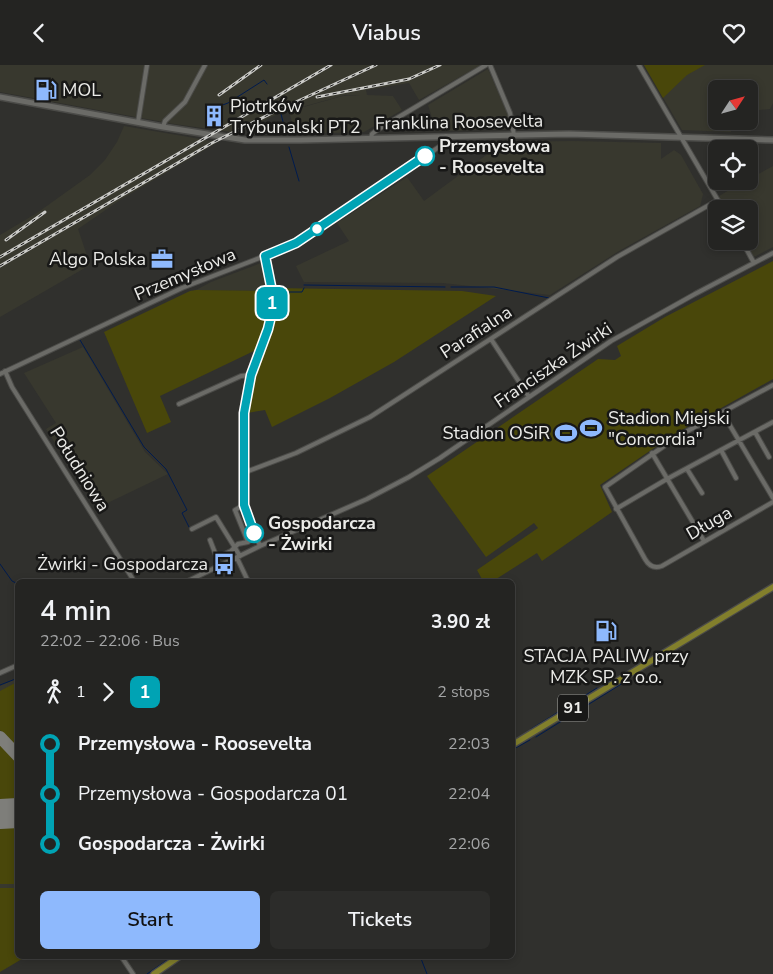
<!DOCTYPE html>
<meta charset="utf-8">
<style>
body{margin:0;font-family:"Nunito Sans",sans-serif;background:#2c2c2a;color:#f1f3f6;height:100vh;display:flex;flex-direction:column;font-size:19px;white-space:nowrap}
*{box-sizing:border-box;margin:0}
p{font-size:16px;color:#a3a4a5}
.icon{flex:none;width:28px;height:28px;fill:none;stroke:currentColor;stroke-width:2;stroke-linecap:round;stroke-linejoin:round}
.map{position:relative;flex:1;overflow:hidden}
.sheet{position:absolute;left:15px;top:514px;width:500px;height:380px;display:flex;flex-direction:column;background:#242422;border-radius:8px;box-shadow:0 2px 8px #0003,0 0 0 1px #414140}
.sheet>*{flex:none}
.badge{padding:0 10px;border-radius:8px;font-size:18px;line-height:32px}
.needle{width:32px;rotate:54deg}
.buttons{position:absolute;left:708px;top:15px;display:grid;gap:10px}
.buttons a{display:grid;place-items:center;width:50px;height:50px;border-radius:8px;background:#242422;box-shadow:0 2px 8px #0003,0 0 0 1px #414140;font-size:25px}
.map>.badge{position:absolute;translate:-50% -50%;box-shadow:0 0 0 2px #fff}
.legs{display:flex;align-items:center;gap:8px;height:55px;padding:0 25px;font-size:16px}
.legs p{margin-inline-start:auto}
.summary{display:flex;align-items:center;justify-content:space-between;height:85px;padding:0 25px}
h1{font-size:28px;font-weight:600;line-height:38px}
.primary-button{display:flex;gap:10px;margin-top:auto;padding:10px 25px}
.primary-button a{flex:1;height:58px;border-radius:8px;background:#8eb9fd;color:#111;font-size:20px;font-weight:600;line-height:58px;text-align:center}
.primary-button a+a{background:#2c2c2a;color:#f1f3f6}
ul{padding:0 25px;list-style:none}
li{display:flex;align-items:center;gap:18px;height:50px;font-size:19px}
li i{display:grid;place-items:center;width:8px;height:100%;margin:0 6px;background:currentColor}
li i::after{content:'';width:12px;height:12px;margin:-6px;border:4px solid;border-radius:50%;background:#242422}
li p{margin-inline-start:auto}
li:first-child i{background:linear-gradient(#0000 50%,currentColor 0)}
li:last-child i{background:linear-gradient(currentColor 50%,#0000 0)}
header{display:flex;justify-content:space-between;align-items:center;height:65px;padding:0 25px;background:#242422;font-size:22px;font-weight:600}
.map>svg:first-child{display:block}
.built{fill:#38382e}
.green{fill:#49470a}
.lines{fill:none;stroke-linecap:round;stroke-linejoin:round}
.stream{stroke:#001b4e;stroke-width:1}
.taxiway{stroke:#7e7e7a;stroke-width:12}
.runway{stroke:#7e7e7a;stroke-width:30}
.street-casing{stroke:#4b4b48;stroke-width:6}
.secondary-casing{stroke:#4b4b48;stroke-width:8}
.primary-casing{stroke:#4b4b48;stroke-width:8}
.street{stroke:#6b6b67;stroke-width:4}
.secondary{stroke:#6b6b67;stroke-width:5}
.primary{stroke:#827f2c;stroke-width:5.5}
.rail-casing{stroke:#cbcbc8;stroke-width:3}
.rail{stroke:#181817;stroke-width:1;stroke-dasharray:4;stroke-linecap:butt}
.line-1-casing{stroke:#fff;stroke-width:11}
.line-1{stroke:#00a3b4;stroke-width:8}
.stop-1-dot{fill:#fff;stroke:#00a3b4;stroke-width:2.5}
.labels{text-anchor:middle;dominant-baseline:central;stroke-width:5;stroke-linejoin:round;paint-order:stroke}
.shield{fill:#181817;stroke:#acaca9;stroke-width:1}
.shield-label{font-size:16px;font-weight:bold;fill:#ebebe8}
.poi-label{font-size:18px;fill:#ebebe8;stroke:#181817;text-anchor:start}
.street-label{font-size:18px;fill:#ebebe8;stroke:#181817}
.stop-label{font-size:18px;font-weight:bold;fill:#ebebe8;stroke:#181817;text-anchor:start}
</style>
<header><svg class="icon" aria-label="back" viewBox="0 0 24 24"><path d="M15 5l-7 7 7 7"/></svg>Viabus<svg class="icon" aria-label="heart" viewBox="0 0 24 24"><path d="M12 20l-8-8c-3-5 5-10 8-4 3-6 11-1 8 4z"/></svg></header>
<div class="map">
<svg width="773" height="909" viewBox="0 0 773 909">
<rect width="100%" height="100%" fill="#30302d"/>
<path class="built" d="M0 0H481L419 35 409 18 366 25 367 30 393 31 402 45 364 67 295 69 289 46 343 31 361 30H345L280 48 238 68 174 59 0 27Z
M644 0H773V38L770 44 749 46V24H716V56H731V67L682 65Z
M488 4 510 54V64L490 65 489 51 473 53 476 65 436 66 428 40Z
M124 61 218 77 120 135 78 164 90 200 0 252V170L37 148 90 110 105 95 117 77Z
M573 76 661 78V94L674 85 681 90 703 129 700 141 619 186 550 230 443 218 304 217 296 201 349 176 337 158 407 112 424 136 504 77Z
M773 101V182L754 192 745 176H749V144H727L719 131 745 116H749V114Z
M261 198 263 199 266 206 269 226 196 225 211 217Z
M83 282 145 387 168 409 97 443 46 364 56 358 24 308Z
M17 613V823H0V621Z"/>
<path class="green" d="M644 0H705L687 10 663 33Z
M773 196V314L673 370 600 420 612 447 542 496 537 488 493 516H483L477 505 538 463 534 458 486 492 427 411 598 294 615 295 621 291 617 281 665 252Z
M273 223 462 226 496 231 394 297 330 333 272 362 265 345 247 348 251 321 254 308 270 271 274 257Z
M196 225 269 226C268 249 266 262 258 284L160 331 171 357 147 368 104 267 190 226Z
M17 617V684L0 665V626Z
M0 675 17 694V743L0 744Z
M17 757V819H0V759Z
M0 823H17L18 891H27L0 907Z"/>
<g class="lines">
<path class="stream" d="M280 40 281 42
M209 45 228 38 264 15 267 19
M281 49 286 68
M289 82 299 116
M304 220 445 222
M451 222H494L549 233
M277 227H302L304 223
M80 275 144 382 166 404 186 443 187 445 182 448 189 462
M0 499 12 516 18 519
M204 505 207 503
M0 620 18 613
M602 621 613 614
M531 664 597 623
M536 672 623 618
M512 685 530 675
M420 891 427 909
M147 909 173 891"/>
<path class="taxiway" d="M0 672 18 691"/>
<path class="runway" d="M0 749 18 748"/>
<g class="street-casing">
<path id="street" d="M490 0 510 48 514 70
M639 0 723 144
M138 57 147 0
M163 62 165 56 185 37 205 0
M371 73 372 69 377 65 486 0
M745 84V75
M749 93 753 91
M742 176 754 198
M491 274 529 332
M5 306 12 322 134 516
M0 309 182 223 288 182 439 82 444 77 446 71
M773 320 680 370 605 422 645 494C649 501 654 504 662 501L773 437
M179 339 241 311 251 310
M722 347 773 433
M755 367 769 392
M721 385 736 413
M652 388 704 476
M687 404 702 428
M243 408 296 388 370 352 617 192 718 135
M616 444 667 414 773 357
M192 464 216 452 240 491
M210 475 217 493 231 486 238 479 248 477 235 445 244 440
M260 481 244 440 243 374 247 327 251 310 268 265 272 247 271 221 265 191
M237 493 248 516
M188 516 260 481 367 434 409 412 440 393 611 276 695 229 773 188
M0 608 18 600
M121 891 133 909"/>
</g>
<g class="secondary-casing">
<path id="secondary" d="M0 32 163 62 245 75H301L569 69 773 75"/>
</g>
<g class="primary-casing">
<path id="primary" d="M512 680 773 522
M154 909 180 891"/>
</g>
<use href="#street" class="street"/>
<use href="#secondary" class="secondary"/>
<use href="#primary" class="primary"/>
<g class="rail-casing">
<path id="rail" d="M219 30 261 0
M317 32 409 14 440 0
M6 175 45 147
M0 192 331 0
M0 201 212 78 272 48 376 0"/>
</g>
<use href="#rail" class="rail"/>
</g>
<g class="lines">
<g class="line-1-casing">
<path id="line-1" d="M254 468 244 440V348L251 310 268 264 272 247 271 221 265 191 296 178 425 91"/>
</g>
<use href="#line-1" class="line-1"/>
</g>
<defs>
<g id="fuel-bare" transform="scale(1.725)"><path d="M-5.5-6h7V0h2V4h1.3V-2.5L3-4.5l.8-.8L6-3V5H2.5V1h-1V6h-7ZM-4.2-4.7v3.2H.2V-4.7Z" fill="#8eb9fd" stroke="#181817" stroke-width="2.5" paint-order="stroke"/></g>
<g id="building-bare" transform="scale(1.725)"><path d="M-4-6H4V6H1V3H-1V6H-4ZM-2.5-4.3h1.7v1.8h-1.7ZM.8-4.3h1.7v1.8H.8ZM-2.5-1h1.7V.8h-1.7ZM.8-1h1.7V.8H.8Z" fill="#8eb9fd" stroke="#181817" stroke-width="2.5" paint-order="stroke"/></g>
<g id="office-bare" transform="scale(1.725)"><path d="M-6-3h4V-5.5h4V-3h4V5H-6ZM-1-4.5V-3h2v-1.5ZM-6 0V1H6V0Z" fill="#8eb9fd" stroke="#181817" stroke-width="2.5" paint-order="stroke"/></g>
<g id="stadium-bare" transform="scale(1.725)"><path d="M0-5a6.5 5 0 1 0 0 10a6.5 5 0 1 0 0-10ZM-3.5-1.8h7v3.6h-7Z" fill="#8eb9fd" stroke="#181817" stroke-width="2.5" paint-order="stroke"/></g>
<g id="bus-bare" transform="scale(1.725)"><path d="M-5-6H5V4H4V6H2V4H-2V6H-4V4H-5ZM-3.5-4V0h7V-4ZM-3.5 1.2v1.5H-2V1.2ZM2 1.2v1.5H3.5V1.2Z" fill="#8eb9fd" stroke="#181817" stroke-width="2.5" paint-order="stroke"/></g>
</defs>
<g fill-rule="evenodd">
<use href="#fuel-bare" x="46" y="25"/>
<use href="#building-bare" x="214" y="51"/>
<use href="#office-bare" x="162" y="194"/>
<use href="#stadium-bare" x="591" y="363"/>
<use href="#stadium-bare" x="566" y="368"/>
<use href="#bus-bare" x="224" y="499"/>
<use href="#fuel-bare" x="606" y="566"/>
</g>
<g class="stop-1-dot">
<circle cx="425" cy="91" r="9"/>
<circle cx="317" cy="164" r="6"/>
<circle cx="254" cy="468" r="9"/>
</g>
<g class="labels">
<rect class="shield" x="558" y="629.5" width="30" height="27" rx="4"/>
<g class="shield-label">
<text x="573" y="643">91</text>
</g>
<g class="poi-label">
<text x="62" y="25">MOL</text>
<text x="230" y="41">Piotrków<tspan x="230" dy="21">Trybunalski PT2</tspan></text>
<text x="146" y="194" text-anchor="end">Algo Polska</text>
<text x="608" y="353">Stadion Miejski<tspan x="608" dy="21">"Concordia"</tspan></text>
<text x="550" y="368" text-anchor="end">Stadion OSiR</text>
<text x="208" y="499" text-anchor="end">Żwirki - Gospodarcza</text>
<text x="606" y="591" text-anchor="middle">STACJA PALIW przy<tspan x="606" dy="21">MZK SP. z o.o.</tspan></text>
</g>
<g class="street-label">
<text transform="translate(459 57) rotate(-1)">Franklina Roosevelta</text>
<text transform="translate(185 209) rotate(-23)">Przemysłowa</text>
<text transform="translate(476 267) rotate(-33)">Parafialna</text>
<text transform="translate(553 300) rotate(-34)">Franciszka Żwirki</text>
<text transform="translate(80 404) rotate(58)">Południowa</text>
<text transform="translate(709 458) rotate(-30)">Długa</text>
</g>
<g class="stop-label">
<text x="439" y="81">Przemysłowa<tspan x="439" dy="21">- Roosevelta</tspan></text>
<text x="268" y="458">Gospodarcza<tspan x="268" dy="21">- Żwirki</tspan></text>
</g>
</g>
</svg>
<div class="buttons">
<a><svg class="needle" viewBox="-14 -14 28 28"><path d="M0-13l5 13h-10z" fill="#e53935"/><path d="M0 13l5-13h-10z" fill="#a3a4a5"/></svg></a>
<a><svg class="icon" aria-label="locate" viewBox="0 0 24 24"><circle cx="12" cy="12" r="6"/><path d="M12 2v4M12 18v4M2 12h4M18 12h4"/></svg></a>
<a><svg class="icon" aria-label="layers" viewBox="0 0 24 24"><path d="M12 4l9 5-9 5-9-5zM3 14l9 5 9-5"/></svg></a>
</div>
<b class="badge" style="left:272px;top:238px;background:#00a3b4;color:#fff">1</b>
<section class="sheet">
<div class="summary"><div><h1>4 min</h1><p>22:02 – 22:06 · Bus</p></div><b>3.90 zł</b></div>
<div class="legs"><svg class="icon" aria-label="walk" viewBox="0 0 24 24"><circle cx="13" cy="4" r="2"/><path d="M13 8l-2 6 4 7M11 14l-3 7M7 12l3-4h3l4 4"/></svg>1<svg class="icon" aria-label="forward" viewBox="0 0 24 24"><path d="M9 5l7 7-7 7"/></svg><b class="badge" style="background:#00a3b4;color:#fff">1</b><p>2 stops</p></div>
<ul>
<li><i style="color:#00a3b4"></i><b>Przemysłowa - Roosevelta</b><p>22:03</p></li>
<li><i style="color:#00a3b4"></i><span>Przemysłowa - Gospodarcza 01</span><p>22:04</p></li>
<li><i style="color:#00a3b4"></i><b>Gospodarcza - Żwirki</b><p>22:06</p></li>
</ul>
<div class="primary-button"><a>Start</a><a>Tickets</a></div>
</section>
</div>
